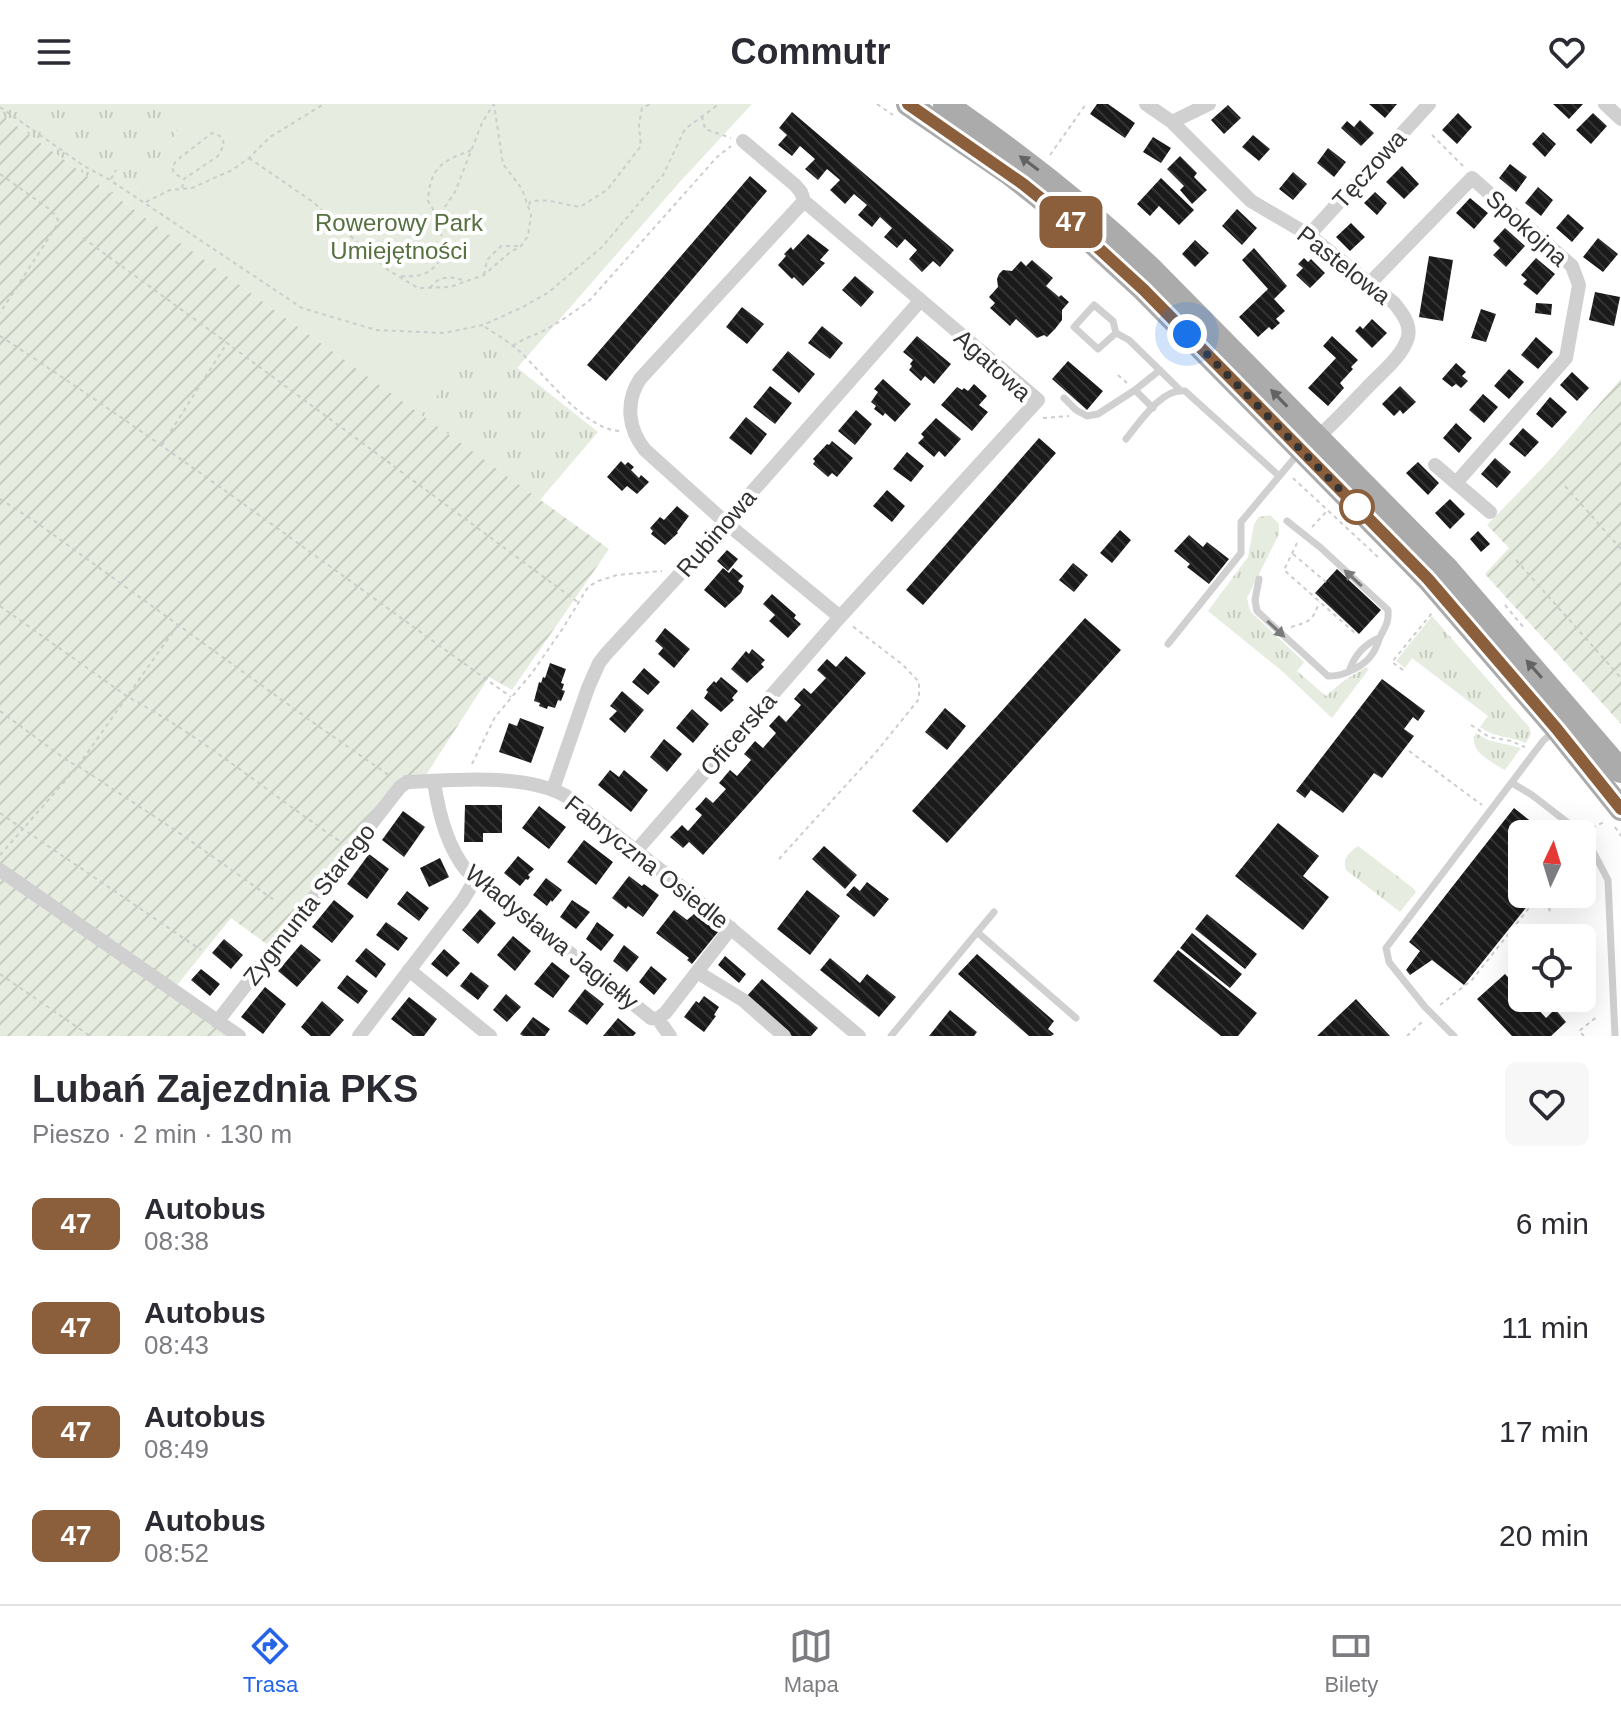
<!DOCTYPE html>
<html lang="pl">
<meta charset="utf-8">
<style>
body{margin:0;font-family:Helvetica,sans-serif;background:#f7f7f7;color:#2b2b33;height:100vh;display:flex;flex-direction:column;font-size:30px;white-space:nowrap}
*{box-sizing:border-box;margin:0}
p{font-size:26px;color:#7c7c81}
.icon{flex:none;width:44px;height:44px;fill:none;stroke:currentColor;stroke-width:2;stroke-linecap:round;stroke-linejoin:round}
.map{position:relative;height:932px;overflow:hidden}
.side{display:flex;flex-direction:column;background:#fff;flex:1}
.side>*{flex:none}
.badge{padding:0 16px;border-radius:12px;font-size:28px;line-height:52px}
.needle{width:52px;rotate:4deg}
.controls{position:absolute;left:1508px;top:716px;display:grid;gap:16px}
.controls a{display:grid;place-items:center;width:88px;height:88px;border-radius:12px;background:#fff;box-shadow:0 8px 32px #0002;font-size:40px}
.you{position:absolute;width:40px;height:40px;margin:-20px;border:6px solid #fff;border-radius:50%;background:#1a73e8;box-shadow:0 0 0 12px #1a73e833}
.map>.badge{position:absolute;translate:-50% -50%;box-shadow:0 0 0 4px #fff}
.round{display:grid;place-items:center;flex:none;width:84px;height:84px;border-radius:12px;background:#f7f7f7}
.overview{display:flex;align-items:center;justify-content:space-between;height:136px;padding:0 32px}
h1{font-size:38px;font-weight:700;line-height:60px}
ul{padding:0;list-style:none}
li{display:flex;align-items:center;gap:24px;height:104px;padding:0 32px}
li div{flex:1}
li b{display:block;font-size:30px}
li em{font-style:normal}
li .badge{min-width:88px;font-weight:700;text-align:center}
header{display:flex;justify-content:space-between;align-items:center;height:104px;padding:0 32px;background:#fff;font-size:36px;font-weight:700}
.tabs{display:flex;justify-content:space-around;align-items:center;height:112px;border-top:2px solid #e1e1e2;background:#fff;font-size:22px;color:#7c7c81}
.tabs a{display:grid;justify-items:center;gap:4px}
.tabs .current{color:#2563eb}
.map>svg:first-child{display:block}
.grass{fill:url(#grass-tufts)}
.park{fill:#e6ecdf}
.garden{fill:url(#garden-furrows)}
.building{fill:url(#building-back-hatch)}
.lines{fill:none;stroke-linecap:round;stroke-linejoin:round}
.path{stroke:#cdcdcd;stroke-width:2;stroke-dasharray:4 4;stroke-linecap:butt}
.lane{stroke:#d0d0d0;stroke-width:7}
.street{stroke:#d0d0d0;stroke-width:14}
.primary{stroke:#ababab;stroke-width:24}
.oneway{fill:#636363}
.oneway2{fill:#7a7a7a}
.line-casing{stroke:#fff;stroke-width:18}
.line{stroke:#8b5e3c;stroke-width:12}
.walk{stroke:#333;stroke-width:8;stroke-dasharray:0 14.4}
.stop-dot{fill:#fff;stroke:#8b5e3c;stroke-width:4}
.labels{text-anchor:middle;dominant-baseline:central;stroke-width:8;stroke-linejoin:round;paint-order:stroke}
.street-label{font-size:24px;fill:#333;stroke:#fff}
.park-label{font-size:24px;fill:#56703f;stroke:#fff}
</style>
<header><svg class="icon" aria-label="menu" viewBox="0 0 24 24"><path d="M4 6h16M4 12h16M4 18h16"/></svg>Commutr<svg class="icon" aria-label="heart" viewBox="0 0 24 24"><path d="M12 20l-8-8c-3-5 5-10 8-4 3-6 11-1 8 4z"/></svg></header>
<div class="map">
<svg width="1621" height="932" viewBox="0 0 1621 932">
<defs>
<pattern id="grass-tufts" width="24" height="20" patternUnits="userSpaceOnUse" patternTransform="scale(2)"><rect width="24" height="20" fill="#e6ecdf"/><path d="M3 7l-1-3M5 7V3M7 7l1-3M15 17l-1-3M17 17v-4M19 17l1-3" fill="none" stroke="#c6cbc0"/></pattern>
<pattern id="garden-furrows" width="10" height="10" patternUnits="userSpaceOnUse" patternTransform="scale(2)"><rect width="10" height="10" fill="#e6ecdf"/><path d="M-1 1l2-2M0 10L10 0M9 11l2-2" fill="none" stroke="#c6cbc0"/></pattern>
<pattern id="building-back-hatch" width="6" height="6" patternUnits="userSpaceOnUse" patternTransform="scale(2)"><rect width="6" height="6" fill="#1a1a1a"/><path d="M-1 5l2 2M0 0l6 6M5-1l2 2" fill="none" stroke="#333"/></pattern>
</defs>
<rect width="100%" height="100%" fill="#fff"/>
<path class="grass" d="M0 0H197L126 100 0 10Z
M482 236 598 328 540 396 421 311Z
M1270 411 1279 420V430L1247 494 1250 507 1304 558 1297 567 1326 592 1342 578 1366 563 1369 565 1332 614 1282 567 1208 507 1248 453 1254 420 1259 413Z
M1432 512 1529 623 1531 630 1526 639C1510 632 1494 634 1480 623L1488 612 1412 554 1405 564 1396 557Z
M1476 629 1488 636 1521 644 1505 666 1503 665C1490 657 1467 646 1476 629Z
M1358 742 1413 784 1416 788 1400 808 1346 766C1342 755 1349 748 1358 742Z"/>
<path class="park" d="M197 0H752L678 80 517 264 482 237 421 311 126 100Z"/>
<path class="garden" d="M0 10 609 445 512 586 489 573 426 671 402 672 268 841 231 814 170 890 230 932H0Z
M1621 275V620L1485 470 1509 444 1487 421 1548 358Z"/>
<path class="building" d="M1097 0H1108L1135 19 1125 34 1090 10Z
M1369 0H1397L1385 14Z
M1553 0H1583L1569 15Z
M1228 1 1241 14 1224 30 1211 16Z
M792 8 954 146 940 163 933 157 922 168 909 155 917 146 905 135 897 144 884 133 892 124 880 113 872 123 858 111 867 101 854 90 845 100 830 86 840 76 827 65 818 76 805 65 815 55 800 42 792 52 778 41 787 31 779 24Z
M1458 9 1472 23 1457 40 1442 26Z
M1593 9 1607 22 1591 40 1576 26Z
M1360 16 1374 29 1361 42 1341 24 1347 17 1354 23Z
M1543 28 1556 40 1545 53 1532 40Z
M1253 31 1270 45 1259 57 1242 43Z
M1153 33 1171 44 1161 59 1143 48Z
M1328 44 1346 58 1334 73 1317 59Z
M1180 52 1197 69 1194 73 1207 86 1192 100 1180 86 1184 82 1167 65Z
M1510 60 1527 73 1516 88 1499 74Z
M1402 62 1419 80 1404 95 1386 78Z
M1293 68 1307 80 1293 96 1279 85Z
M750 72 767 87 606 277 587 261Z
M1161 74 1194 106 1179 121 1159 102 1150 112 1137 100Z
M1538 83 1553 96 1541 112 1525 99Z
M1375 88 1387 99 1377 111 1364 99Z
M1470 94 1488 109 1474 125 1456 109Z
M1237 105 1257 124 1242 141 1222 122Z
M1568 110 1584 124 1572 138 1556 124Z
M1351 119 1365 133 1350 147 1336 133Z
M1505 124 1525 142 1506 163 1493 151 1500 144 1493 137Z
M808 130 829 146 820 156 825 159 803 182 794 173 792 175 778 161 786 152 784 150 791 143 793 146Z
M1598 134 1618 150 1603 168 1583 153Z
M1195 136 1209 149 1195 163 1182 150Z
M1254 144 1287 182 1274 195 1285 207 1276 215 1280 219 1272 226 1269 223 1258 233 1239 213 1268 185 1242 156Z
M1429 152 1453 156 1443 217 1419 213Z
M1304 154 1308 158 1311 155 1325 169 1310 184 1296 171 1303 164 1298 160Z
M1536 154 1555 170 1537 191 1523 180 1527 176 1521 171Z
M1032 156 1053 174 1046 182 1059 193 1061 191 1069 198 1062 206V216L1055 225 1047 233 1044 231 1037 234 1016 215 1010 222 990 204 995 199 989 193 998 183 997 175 999 170 1003 166 1012 167 1021 157 1026 162Z
M855 172 874 188 861 203 842 186Z
M1595 188 1620 193 1614 222 1589 216Z
M1536 199 1552 200 1551 211 1535 209Z
M742 203 764 220 747 240 726 223Z
M1481 205 1496 210 1486 238 1471 234Z
M1372 215 1387 229 1372 244 1355 227 1360 222 1363 225Z
M822 222 843 239 830 255 808 239Z
M917 232 951 260 934 280 925 272 921 277 909 266 912 262 910 260 913 256 903 248Z
M1332 232 1358 256 1351 263 1353 265 1340 279 1344 284 1328 302 1308 284 1336 254 1323 242Z
M1536 233 1553 248 1538 265 1521 251Z
M788 247 815 270 799 289 772 266Z
M1068 257 1103 287 1087 306 1052 275Z
M1456 259 1466 268 1462 272 1468 277 1461 284 1456 280 1452 283 1442 275Z
M1509 265 1524 278 1509 295 1494 282Z
M1572 268 1589 284 1577 297 1560 281Z
M883 275 911 300 895 318 885 309 883 312 874 305 876 302 871 298 878 288 874 285Z
M974 280 987 292 979 301 988 308 972 327 941 301 957 283 962 286 964 284 968 287Z
M770 282 792 299 775 320 753 303Z
M1400 282 1416 298 1403 310 1400 306 1394 312 1382 300Z
M1483 290 1498 303 1484 319 1469 306Z
M1550 293 1567 308 1552 324 1536 310Z
M856 306 872 320 855 341 838 327Z
M746 313 767 330 751 351 729 334Z
M936 314 961 335 945 353 939 347 934 353 918 339 924 333 921 330Z
M1456 319 1472 334 1459 349 1443 334Z
M1523 324 1539 338 1525 353 1509 340Z
M1039 334 1056 349 923 501 906 486Z
M832 337 853 354 837 373 832 369 828 373 813 360 815 357 813 355 827 340 829 341Z
M907 348 924 362 911 378 893 365Z
M1495 354 1511 368 1497 384 1481 370Z
M621 357 625 361 628 358 634 363 631 366 639 374 641 371 649 378 637 390 627 382 622 387 607 373Z
M1418 358 1439 379 1428 391 1406 369Z
M887 386 905 402 892 418 873 402Z
M1450 395 1465 410 1450 425 1435 409Z
M677 402 689 412 677 428 678 429 665 441 651 430 653 427 650 424 660 413 664 416Z
M1120 426 1131 436 1112 459 1100 449Z
M1478 427 1490 440 1481 448 1470 435Z
M1189 431 1203 443 1207 438 1229 455 1209 480 1187 463 1190 460 1174 447Z
M727 446 738 455 728 467 717 457Z
M1073 459 1088 471 1074 488 1059 476Z
M723 464 729 469 733 464 743 472 738 477 744 482 741 489 725 504 704 486Z
M1337 465 1381 506 1359 530 1315 489Z
M772 490 796 511 794 514 801 520 788 534 769 517 775 511 763 500Z
M1085 514 1121 546 947 739 912 707Z
M665 524 690 545 674 564 658 550 663 544 655 537Z
M752 545 765 556 761 560 764 563 747 579 731 565 746 547 749 550Z
M846 552 866 569 703 751 689 738 683 744 670 733 682 721 688 727 702 711 695 705 701 699 706 693 713 699 726 685 719 679 730 666 737 672 751 656 744 650 755 637 763 644 776 629 769 622 779 611 786 618 801 601 794 595 799 589 804 584 811 590 826 574 817 566 827 555 836 563Z
M550 559 566 565 561 579 564 580 562 586 565 587 561 597 558 596 555 604 548 602 547 605 539 602 540 599 534 597 539 578 541 579 543 573 545 574Z
M644 564 660 578 648 591 632 578Z
M721 573 738 587 732 594 734 596 721 608 704 594 708 588 706 586 714 577 716 579Z
M1382 575 1425 607 1418 617 1413 613 1404 625 1414 632 1382 674 1374 669 1343 709 1311 686 1305 694 1296 687Z
M622 587 644 606 625 629 609 615 617 607 610 602Z
M945 604 966 622 947 646 925 628Z
M692 605 709 620 693 639 676 624Z
M520 614 544 623 531 659 499 648 509 619 517 622Z
M664 635 682 650 667 668 650 653Z
M610 666 619 673 624 666 648 686 631 708 598 681Z
M465 701H502V729H483V738H464Z
M539 702 566 723 549 745 522 724Z
M1514 704 1547 730H1522V790H1537L1464 881 1432 856 1410 871 1406 866 1420 847 1409 838Z
M403 707 425 723 404 753 382 736Z
M1278 719 1319 752 1303 772 1329 793 1303 826 1235 772Z
M584 736 613 758 596 781 567 758Z
M824 742 857 771 845 785 812 755Z
M369 750 389 765 367 795 347 780Z
M518 752 534 765 528 771 530 773 528 776 526 775 520 782 504 769Z
M440 754 449 773 429 783 420 764Z
M629 772 642 782 644 780 659 791 643 813 628 802 626 805 612 794Z
M546 774 562 786 552 798 551 796 547 802 533 791Z
M867 778 889 795 874 813 846 791 854 782 860 787Z
M807 786 840 812 810 851 777 825Z
M407 787 429 804 419 817 397 800Z
M334 796 354 812 332 839 312 823Z
M572 796 590 808 576 825 560 813Z
M480 805 496 819 478 840 462 826Z
M674 806 687 816 694 810 718 828 692 860 687 856 689 854 656 829Z
M1207 810 1257 850 1245 865 1195 825Z
M386 818 408 834 398 847 376 831Z
M597 818 614 831 601 847 586 835Z
M1192 829 1242 870 1230 884 1180 844Z
M513 832 531 847 515 867 497 851Z
M224 835 243 851 231 865 212 849Z
M301 840 321 856 297 883 278 867Z
M624 841 639 853 627 868 613 857Z
M366 844 386 860 376 874 355 857Z
M444 845 460 859 447 873 431 860Z
M1178 846 1257 909 1238 932H1221L1153 877Z
M977 850 1054 917 1048 925 1054 930 1051 932H1029L958 870Z
M725 852 746 870 739 879 718 861Z
M830 854 860 879 867 870 896 893 879 913 820 866Z
M552 858 570 872 553 894 534 880Z
M651 862 667 875 654 891 639 878Z
M201 865 220 880 210 892 191 876Z
M471 868 489 882 478 896 460 882Z
M1505 870 1522 888V894H1528L1546 914 1555 905 1566 918 1551 932H1512L1477 895Z
M347 871 368 887 358 900 337 884Z
M762 875 818 924 811 932H792L747 892Z
M265 883 286 900 263 930 241 913Z
M585 885 604 900 587 921 568 907Z
M506 890 521 903 507 918 493 906Z
M704 892 719 903 714 911 716 912 704 928 684 913 696 897 699 899Z
M409 893 437 915 424 932H413L391 915Z
M1356 895 1390 932H1317L1338 912Z
M322 897 344 916 330 932H311L301 923Z
M950 906 977 928 974 932H929Z
M533 913 550 925 545 932H523L520 930Z
M618 914 636 929 633 932H603Z"/>
<g class="lines">
<path class="path" d="M877 0 893 11
M0 3 84 62 110 76 302 204 376 226 444 229 483 221 523 203 549 188 602 143 663 71 685 25 719 0
M702 12 705 25 731 34
M1432 31 1465 64
M1050 51 1086 0
M249 54 313 98 388 166 418 184 450 183 484 171 509 149 521 142 528 132 531 111 522 85 503 60 494 0
M0 70 52 107 58 116 57 121 0 209
M111 75 116 66
M182 84 184 75 218 52 224 41 222 33 212 29 177 56 172 63 174 69 184 75
M146 98 170 86 192 84 232 66 249 54 270 33 324 0
M529 101 530 98C546 93 564 101 580 103L607 86 641 42 639 21 642 4 651 0
M438 113 428 97C429 81 432 66 447 57 454 52 463 50 471 46
M83 134 226 238
M484 171 487 156 501 142H520
M401 172C427 174 432 167 447 147L437 119 438 113 455 88 482 19 493 1
M430 184C439 171 452 172 466 177
M485 223C496 230 507 237 517 245 544 269 584 326 620 327
M0 232C175 346 341 472 511 593
M513 242C522 235 533 232 543 227 560 218 574 208 589 197L717 53 731 42
M1118 271 1128 280
M1043 314 1069 312
M162 341 227 239 579 499
M1293 374 1379 454
M1565 382 1621 445
M0 395 33 416 318 622 390 672
M1312 423 1327 407
M1297 439 1284 466 1356 530
M1293 450 1326 478
M1516 456 1621 574
M1505 501 1524 524
M0 502 128 593C203 633 270 690 341 738
M1291 523C1309 518 1313 517 1319 498
M1403 566 1392 558 1432 509
M0 607 69 658 78 662 177 522
M1471 621 1489 633 1511 637 1525 643
M1409 647 1482 701
M472 660 495 613 532 569 563 524 588 483 598 477 617 471 662 467
M0 709 23 725 78 662 178 728 274 796
M1615 723 1621 732
M1592 724 1604 718
M0 751 23 725 201 846
M779 755 877 647 919 595V578L903 561 851 521
M1538 792 1549 803 1550 809
M0 870 90 932
M1440 901 1472 876 1540 790
M1407 932 1424 916
M1584 932 1579 927 1598 912"/>
<path class="lane" d="M1116 229 1098 245 1074 223 1094 201 1113 217 1116 229 1129 236 1180 286
M1135 286 1160 266
M1064 294 1076 306 1087 312 1098 310 1135 286 1153 304
M1126 335C1140 318 1161 284 1185 287L1278 371
M1259 475 1255 496 1257 507 1328 572C1343 573 1365 562 1373 549 1377 543 1378 537 1381 531 1386 522 1389 517 1388 506L1321 444 1287 417
M1168 540 1241 449V418L1297 351
M1350 565C1355 551 1365 540 1379 534
M1512 679 1532 691 1585 732 1608 776 1615 932
M977 828 1076 914
M891 932 994 808
M1454 932 1425 903 1389 858 1386 844 1543 637 1553 628"/>
<path class="street" d="M1146 0 1172 18 1251 97 1309 131 1394 199C1402 209 1411 220 1408 233 1402 254 1378 271 1364 287 1347 304 1333 321 1314 336
M1605 0 1621 15
M1172 18 1209 0
M743 37 795 81 801 88 804 97
M1309 131 1429 0
M1370 179 1472 74 1572 162 1579 181 1566 254 1456 379 1490 408
M1435 361 1456 379
M434 677C438 706 447 742 466 766L651 914 658 915 666 908 731 824
M553 685 588 584 599 559 606 550 678 472 920 197
M636 747 840 513 1038 296 804 97 640 275C625 298 628 325 645 346L725 418 840 513
M0 766 239 932
M409 866 490 932
M697 868 743 896 784 932
M658 915 670 932
M217 918 400 683 407 678C454 676 524 669 566 692L673 776 859 932
M359 932 463 796 476 774"/>
<path class="primary" d="M908 0 1009 69 1037 91 1069 117 1144 186 1428 475 1556 624 1621 705
M945 0C1018 50 1086 103 1150 164L1448 466 1621 667"/>
</g>
<defs><path id="oneway-solid" d="M-6-.8H1V-3.2L6.5 0L1 3.2V.8H-6Z" transform="scale(2)"/></defs>
<g class="oneway">
<use href="#oneway-solid" transform="translate(1029 59) rotate(-143)"/>
<use href="#oneway-solid" transform="translate(1279 294) rotate(-134)"/>
<use href="#oneway-solid" transform="translate(1534 565) rotate(-131)"/>
</g>
<g class="oneway2">
<use href="#oneway-solid" transform="translate(1353 474) rotate(-137)"/>
<use href="#oneway-solid" transform="translate(1276 525) rotate(43)"/>
</g>
<g class="lines">
<g class="line-casing">
<path id="line" d="M908 0 1023 80 1069 117 1144 186 1428 475 1556 624 1621 705"/>
</g>
<use href="#line" class="line"/>
<path class="walk" d="M1187 230 1365 411 1357 403"/>
</g>
<circle class="stop-dot" cx="1357" cy="403" r="16"/>
<g class="labels">
<g class="street-label">
<text transform="translate(1369 65) rotate(-48)">Tęczowa</text>
<text transform="translate(1527 124) rotate(42)">Spokojna</text>
<text transform="translate(1344 161) rotate(38)">Pastelowa</text>
<text transform="translate(993 261) rotate(42)">Agatowa</text>
<text transform="translate(716 429) rotate(-49)">Rubinowa</text>
<text transform="translate(738 630) rotate(-49)">Oficerska</text>
<text transform="translate(647 758) rotate(38)">Fabryczna Osiedle</text>
<text transform="translate(309 800) rotate(-52)">Zygmunta Starego</text>
<text transform="translate(552 833) rotate(39)">Władysława Jagiełły</text>
</g>
<g class="park-label">
<text x="399" y="118">Rowerowy Park<tspan x="399" dy="28">Umiejętności</tspan></text>
</g>
</g>
</svg>
<div class="controls">
<a><svg class="needle" viewBox="-14 -14 28 28"><path d="M0-13l5 13h-10z" fill="#e53935"/><path d="M0 13l5-13h-10z" fill="#7c7c81"/></svg></a>
<a><svg class="icon" aria-label="locate" viewBox="0 0 24 24"><circle cx="12" cy="12" r="6"/><path d="M12 2v4M12 18v4M2 12h4M18 12h4"/></svg></a>
</div>
<div class="you" style="left:1187px;top:230px"></div>
<b class="badge" style="left:1071px;top:118px;background:#8b5e3c;color:#fff">47</b>
</div>
<section class="side">
<div class="overview"><div><h1>Lubań Zajezdnia PKS</h1><p>Pieszo · 2 min · 130 m</p></div><a class="round"><svg class="icon" aria-label="heart" viewBox="0 0 24 24"><path d="M12 20l-8-8c-3-5 5-10 8-4 3-6 11-1 8 4z"/></svg></a></div>
<ul>
<li><span class="badge" style="background:#8b5e3c;color:#fff">47</span><div><b>Autobus</b><p>08:38</p></div><em>6 min</em></li>
<li><span class="badge" style="background:#8b5e3c;color:#fff">47</span><div><b>Autobus</b><p>08:43</p></div><em>11 min</em></li>
<li><span class="badge" style="background:#8b5e3c;color:#fff">47</span><div><b>Autobus</b><p>08:49</p></div><em>17 min</em></li>
<li><span class="badge" style="background:#8b5e3c;color:#fff">47</span><div><b>Autobus</b><p>08:52</p></div><em>20 min</em></li>
</ul>
</section>
<nav class="tabs">
<a class="current"><svg class="icon" aria-label="directions" viewBox="0 0 24 24"><path d="M12 3l9 9-9 9-9-9zM9 14v-3h6M13 9l2 2-2 2"/></svg>Trasa</a>
<a><svg class="icon" aria-label="map" viewBox="0 0 24 24"><path d="M3 6l6-2 6 2 6-2v14l-6 2-6-2-6 2zM9 4v14M15 6v14"/></svg>Mapa</a>
<a><svg class="icon" aria-label="tickets" viewBox="0 0 24 24"><path d="M3 7h18v10H3zM15 7v10"/></svg>Bilety</a>
</nav>
